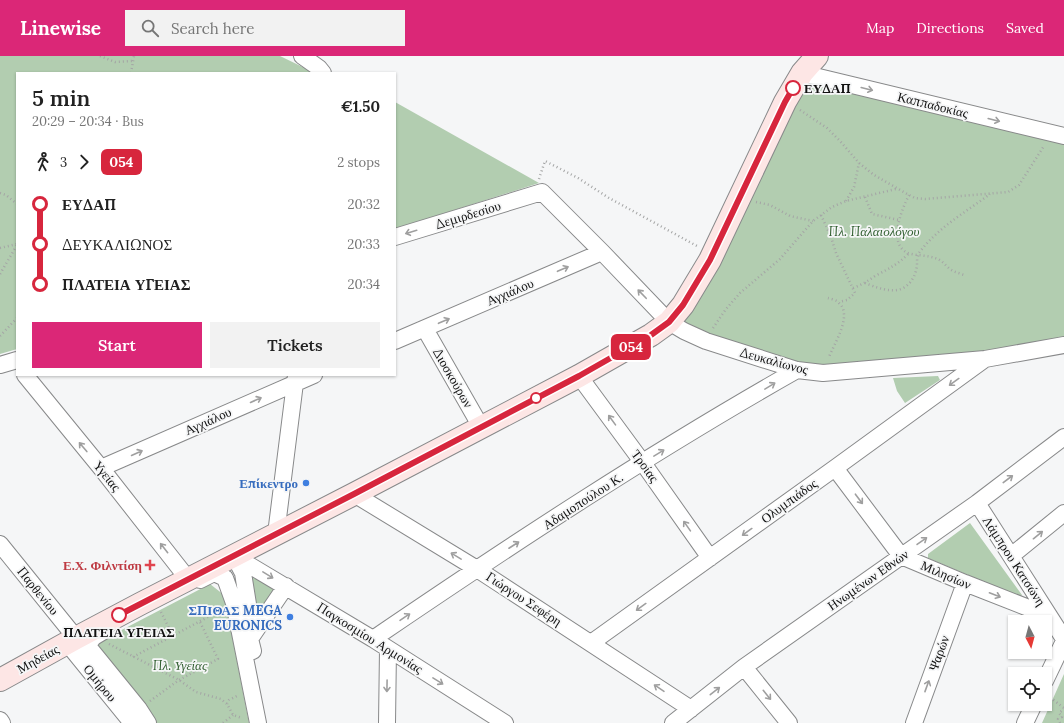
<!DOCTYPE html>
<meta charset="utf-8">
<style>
body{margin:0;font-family:Lora,serif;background:#f2f2f2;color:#222;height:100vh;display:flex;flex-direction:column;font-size:15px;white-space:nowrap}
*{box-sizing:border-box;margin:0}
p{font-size:13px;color:#767676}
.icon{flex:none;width:22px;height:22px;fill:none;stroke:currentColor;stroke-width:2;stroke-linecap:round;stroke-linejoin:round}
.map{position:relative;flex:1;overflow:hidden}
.details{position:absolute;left:16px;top:16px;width:380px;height:304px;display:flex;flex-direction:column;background:#fff;border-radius:0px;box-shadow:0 1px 3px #0004}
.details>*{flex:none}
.badge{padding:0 8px;border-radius:6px;font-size:14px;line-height:26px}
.needle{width:26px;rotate:174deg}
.controls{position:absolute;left:1008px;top:559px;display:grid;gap:8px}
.controls a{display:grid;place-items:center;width:44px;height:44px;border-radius:0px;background:#fff;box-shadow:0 1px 3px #0004;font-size:20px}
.map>.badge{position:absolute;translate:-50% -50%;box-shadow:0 0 0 2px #fff}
.legs{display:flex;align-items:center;gap:6px;height:44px;padding:0 16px;font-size:13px}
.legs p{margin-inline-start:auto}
.headline{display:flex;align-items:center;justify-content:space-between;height:68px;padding:0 16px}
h1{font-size:22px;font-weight:600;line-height:30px}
.action{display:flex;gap:8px;margin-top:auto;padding:8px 16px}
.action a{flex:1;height:46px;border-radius:0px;background:#db2777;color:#fff;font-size:16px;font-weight:600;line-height:46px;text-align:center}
.action a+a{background:#f2f2f2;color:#222}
ul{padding:0 16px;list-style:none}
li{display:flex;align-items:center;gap:14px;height:40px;font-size:15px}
li i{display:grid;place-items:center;width:6px;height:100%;margin:0 5px;background:currentColor}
li i::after{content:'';width:10px;height:10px;margin:-5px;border:3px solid;border-radius:50%;background:#fff}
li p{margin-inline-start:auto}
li:first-child i{background:linear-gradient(#0000 50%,currentColor 0)}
li:last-child i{background:linear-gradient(currentColor 50%,#0000 0)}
header{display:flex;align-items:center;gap:24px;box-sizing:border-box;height:56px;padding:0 20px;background:#db2777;color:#fff}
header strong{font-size:19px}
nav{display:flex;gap:22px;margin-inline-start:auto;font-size:14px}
.search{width:280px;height:36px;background:#f2f2f2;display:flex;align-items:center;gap:10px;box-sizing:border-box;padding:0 14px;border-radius:0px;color:#767676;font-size:15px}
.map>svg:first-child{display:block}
.green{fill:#b2cdb0}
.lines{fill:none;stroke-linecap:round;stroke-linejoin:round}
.street-casing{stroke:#88898a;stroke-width:18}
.secondary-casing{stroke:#88898a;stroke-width:24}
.path{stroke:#a4a5a5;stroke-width:2.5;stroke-dasharray:1 3;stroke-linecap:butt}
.street{stroke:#fff;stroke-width:16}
.secondary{stroke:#fde6e5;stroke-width:22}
.oneway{stroke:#9f9f9f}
.line-1-casing{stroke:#fff;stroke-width:9}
.line-1{stroke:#d7263d;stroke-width:6}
.stop-1-dot{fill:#fff;stroke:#d7263d;stroke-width:2}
.shop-dot{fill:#3f7fe0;stroke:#f5f6f7;stroke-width:1.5}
.health-dot{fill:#e0444e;stroke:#f5f6f7;stroke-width:1.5}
.labels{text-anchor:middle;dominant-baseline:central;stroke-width:3.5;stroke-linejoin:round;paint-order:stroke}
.stop-label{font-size:13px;font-weight:bold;fill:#101010;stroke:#f5f6f7;text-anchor:start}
.street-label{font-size:13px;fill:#101010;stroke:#f5f6f7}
.park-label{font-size:13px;font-style:italic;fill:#346133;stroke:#f5f6f7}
.shop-label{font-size:13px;font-weight:bold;fill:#366cbe;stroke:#f5f6f7;text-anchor:end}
.health-label{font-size:13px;font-weight:bold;fill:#be3a42;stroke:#f5f6f7;text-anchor:end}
</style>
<header>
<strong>Linewise</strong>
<div class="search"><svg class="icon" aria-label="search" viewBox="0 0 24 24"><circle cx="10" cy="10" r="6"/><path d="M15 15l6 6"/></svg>Search here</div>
<nav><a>Map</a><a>Directions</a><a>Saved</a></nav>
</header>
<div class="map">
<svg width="1064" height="667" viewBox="0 0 1064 667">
<rect width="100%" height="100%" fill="#f5f6f7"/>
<path class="green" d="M0 0H280L315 17H17V293L0 298Z
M802 17 1064 80V289L823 317 669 266Z
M395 46 539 127 395 173Z
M938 320 940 324 905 347 897 335 893 322Z
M970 467 1022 539 1020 541 928 502V498Z
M249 513 276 532 258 563Z
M210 528 224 539 249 667H147L87 592Z
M1064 618V667H1042Z"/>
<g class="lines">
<g class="street-casing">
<path id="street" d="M302 0 319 12 323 17
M802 17 1064 80
M395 181 542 136 602 196 669 266 684 275 706 285 797 314 823 317 985 303 1064 289
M425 273 481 371
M395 285 602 196
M0 309 17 304
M25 319 101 412 188 523
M579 320 643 407 710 502
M101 412 314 319
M835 412 901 500 965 527 1049 560
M354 438 477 513 691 653
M977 447 1064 583
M276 478 296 319
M0 488 76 582
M234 500 373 583 505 667
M234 500 243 517 251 567 250 583 253 595
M1011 500 1064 457
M200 524 214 517 225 522 234 547 258 667
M104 575 94 581 87 589 139 653 148 667
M250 583 286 530
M373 583C511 489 652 396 797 314
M67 587 132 667
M591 587 835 412 985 303
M744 611 789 667
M1045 625 1064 585
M0 664 2 667
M387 667 388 593
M673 667 744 611 977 447 1064 381
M914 667 965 527
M1025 667 1034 648"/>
</g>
<g class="secondary-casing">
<path id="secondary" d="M0 624 76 582 140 548 354 438 579 320 651 279 669 266 683 249 710 204 785 46 802 17 817 0"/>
</g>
<path class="path" d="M100 0 115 6 133 5
M131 17 134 0
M800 54 827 72 840 85 859 107 874 119 909 139 915 142 925 143 1008 136 1019 129 1044 90
M539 123 545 105 578 122 609 142 697 190
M0 137 6 139 17 148
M909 139C902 153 887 188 908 197 917 200 927 199 935 202 942 204 945 209 950 213 954 216 959 217 964 219
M865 141 872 158 899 164
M846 145 854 131 859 107
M756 146 770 149 790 160 813 165
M821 159 831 181 836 197 855 237 847 244 839 246
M0 192 17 188
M0 218 17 189
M865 227C875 231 890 237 901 233 911 229 916 219 917 209 917 205 917 200 919 197 937 172 966 156 990 138
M853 232C861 229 868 225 875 220 888 213 899 208 909 197
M828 242C831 243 837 244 839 247 853 259 834 288 829 301
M713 272 726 253 740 237 780 203 813 165 832 151 846 145 896 133
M0 280 17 262
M161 556 173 580
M109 588 179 624 196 636 221 643 227 648 233 659 242 662
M133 601 221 554
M1047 639 1064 652
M150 645 179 624 218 603 200 566
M227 648 229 644 237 640
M223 667 233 659
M1060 667 1058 663 1062 661 1059 657 1064 653"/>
<use href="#street" class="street"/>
<use href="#secondary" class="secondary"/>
</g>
<defs><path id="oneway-shaft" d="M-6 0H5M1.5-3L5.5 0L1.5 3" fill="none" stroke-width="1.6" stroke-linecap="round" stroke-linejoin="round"/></defs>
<g class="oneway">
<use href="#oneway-shaft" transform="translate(867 33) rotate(14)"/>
<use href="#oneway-shaft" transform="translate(994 64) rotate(14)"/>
<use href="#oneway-shaft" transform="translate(411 176) rotate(163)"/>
<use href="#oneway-shaft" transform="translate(563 213) rotate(-23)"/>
<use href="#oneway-shaft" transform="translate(642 238) rotate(-134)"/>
<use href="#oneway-shaft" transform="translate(444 265) rotate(-23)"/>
<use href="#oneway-shaft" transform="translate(954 326) rotate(144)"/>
<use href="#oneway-shaft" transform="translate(770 330) rotate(-31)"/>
<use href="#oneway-shaft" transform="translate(256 344) rotate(-24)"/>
<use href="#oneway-shaft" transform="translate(612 364) rotate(-126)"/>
<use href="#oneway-shaft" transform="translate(83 391) rotate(-130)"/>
<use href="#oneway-shaft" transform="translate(137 397) rotate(-24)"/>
<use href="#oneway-shaft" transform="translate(659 397) rotate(-31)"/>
<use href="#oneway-shaft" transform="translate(1008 423) rotate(-37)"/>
<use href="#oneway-shaft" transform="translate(859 443) rotate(53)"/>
<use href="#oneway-shaft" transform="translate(687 470) rotate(-125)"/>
<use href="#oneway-shaft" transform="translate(747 476) rotate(144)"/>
<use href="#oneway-shaft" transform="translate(1038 479) rotate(-39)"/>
<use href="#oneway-shaft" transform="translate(922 485) rotate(-35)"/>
<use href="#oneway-shaft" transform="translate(514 489) rotate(-33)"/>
<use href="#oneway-shaft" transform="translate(164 492) rotate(-128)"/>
<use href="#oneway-shaft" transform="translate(456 500) rotate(-149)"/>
<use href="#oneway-shaft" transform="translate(268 519) rotate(31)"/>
<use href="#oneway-shaft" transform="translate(995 539) rotate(21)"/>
<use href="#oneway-shaft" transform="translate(641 551) rotate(144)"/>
<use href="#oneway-shaft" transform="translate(405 561) rotate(-34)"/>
<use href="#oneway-shaft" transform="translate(438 625) rotate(32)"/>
<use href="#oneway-shaft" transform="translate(387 630) rotate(91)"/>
<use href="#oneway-shaft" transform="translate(927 630) rotate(-70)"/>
<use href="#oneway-shaft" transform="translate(659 632) rotate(-146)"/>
<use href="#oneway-shaft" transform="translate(715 635) rotate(-38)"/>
<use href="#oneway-shaft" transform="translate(767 639) rotate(51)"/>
</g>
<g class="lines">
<g class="line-1-casing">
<path id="line-1" d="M119 559 354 438 579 320 651 279 669 266 683 249 710 204 785 46 793 32"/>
</g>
<use href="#line-1" class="line-1"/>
</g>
<g class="stop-1-dot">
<circle cx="793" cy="32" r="7"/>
<circle cx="536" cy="342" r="5"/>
<circle cx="119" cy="559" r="7"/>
</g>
<g class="shop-dot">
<circle cx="306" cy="427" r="4"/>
<circle cx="290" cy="561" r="4"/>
</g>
<path class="health-dot" d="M148 503h4v4h4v4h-4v4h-4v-4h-4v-4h4z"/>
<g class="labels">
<g class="stop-label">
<text x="804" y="32">ΕΥΔΑΠ</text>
<text x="119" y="576" text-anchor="middle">ΠΛΑΤΕΙΑ ΥΓΕΙΑΣ</text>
</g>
<g class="street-label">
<text transform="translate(933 49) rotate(14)">Καππαδοκίας</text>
<text transform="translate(468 159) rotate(-17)">Δεμιρδεσίου</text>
<text transform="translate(510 236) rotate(-23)">Αγχιάλου</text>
<text transform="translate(774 305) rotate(15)">Δευκαλίωνος</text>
<text transform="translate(453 322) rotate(60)">Διοσκούρων</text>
<text transform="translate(208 365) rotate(-24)">Αγχιάλου</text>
<text transform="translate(645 410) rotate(54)">Τροίας</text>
<text transform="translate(107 420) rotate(51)">Υγείας</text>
<text transform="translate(583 445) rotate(-33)">Αδαμοπούλου Κ.</text>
<text transform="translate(789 445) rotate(-36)">Ολυμπιάδος</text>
<text transform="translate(1014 505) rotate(57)">Λάμπρου Κατσώνη</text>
<text transform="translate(946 519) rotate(23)">Μιλησίων</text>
<text transform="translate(868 524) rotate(-35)">Ηνωμένων Εθνών</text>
<text transform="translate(38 535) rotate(51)">Παρθενίου</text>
<text transform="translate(524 543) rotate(33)">Γιώργου Σεφέρη</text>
<text transform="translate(370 582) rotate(32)">Παγκοσμίου Αρμονίας</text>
<text transform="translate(939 597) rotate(-70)">Ψαρών</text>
<text transform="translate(38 603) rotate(-29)">Μηδείας</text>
<text transform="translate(100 627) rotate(51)">Ομήρου</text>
</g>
<g class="park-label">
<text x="874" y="175">Πλ. Παλαιολόγου</text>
<text x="180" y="609">Πλ. Υγείας</text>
</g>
<g class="shop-label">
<text x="298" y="427">Επίκεντρο</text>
<text x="282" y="554">ΣΠΙΘΑΣ MEGA<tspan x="282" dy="15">EURONICS</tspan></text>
</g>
<g class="health-label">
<text x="142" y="509">Ε.Χ. Φιλντίση</text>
</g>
</g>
</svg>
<div class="controls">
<a><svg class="needle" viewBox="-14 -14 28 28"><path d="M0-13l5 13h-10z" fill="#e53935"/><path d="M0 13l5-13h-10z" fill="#767676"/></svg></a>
<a><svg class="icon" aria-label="locate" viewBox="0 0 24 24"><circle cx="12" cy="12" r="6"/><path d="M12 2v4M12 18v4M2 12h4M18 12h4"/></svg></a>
</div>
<b class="badge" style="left:631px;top:291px;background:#d7263d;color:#fff">054</b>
<section class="details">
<div class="headline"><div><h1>5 min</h1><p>20:29 – 20:34 · Bus</p></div><b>€1.50</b></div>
<div class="legs"><svg class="icon" aria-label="walk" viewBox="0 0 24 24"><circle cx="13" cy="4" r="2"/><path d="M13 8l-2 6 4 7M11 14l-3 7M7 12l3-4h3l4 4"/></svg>3<svg class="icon" aria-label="forward" viewBox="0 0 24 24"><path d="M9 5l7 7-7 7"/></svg><b class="badge" style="background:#d7263d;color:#fff">054</b><p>2 stops</p></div>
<ul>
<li><i style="color:#d7263d"></i><b>ΕΥΔΑΠ</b><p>20:32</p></li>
<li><i style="color:#d7263d"></i><span>ΔΕΥΚΑΛΙΩΝΟΣ</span><p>20:33</p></li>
<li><i style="color:#d7263d"></i><b>ΠΛΑΤΕΙΑ ΥΓΕΙΑΣ</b><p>20:34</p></li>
</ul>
<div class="action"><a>Start</a><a>Tickets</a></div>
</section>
</div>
